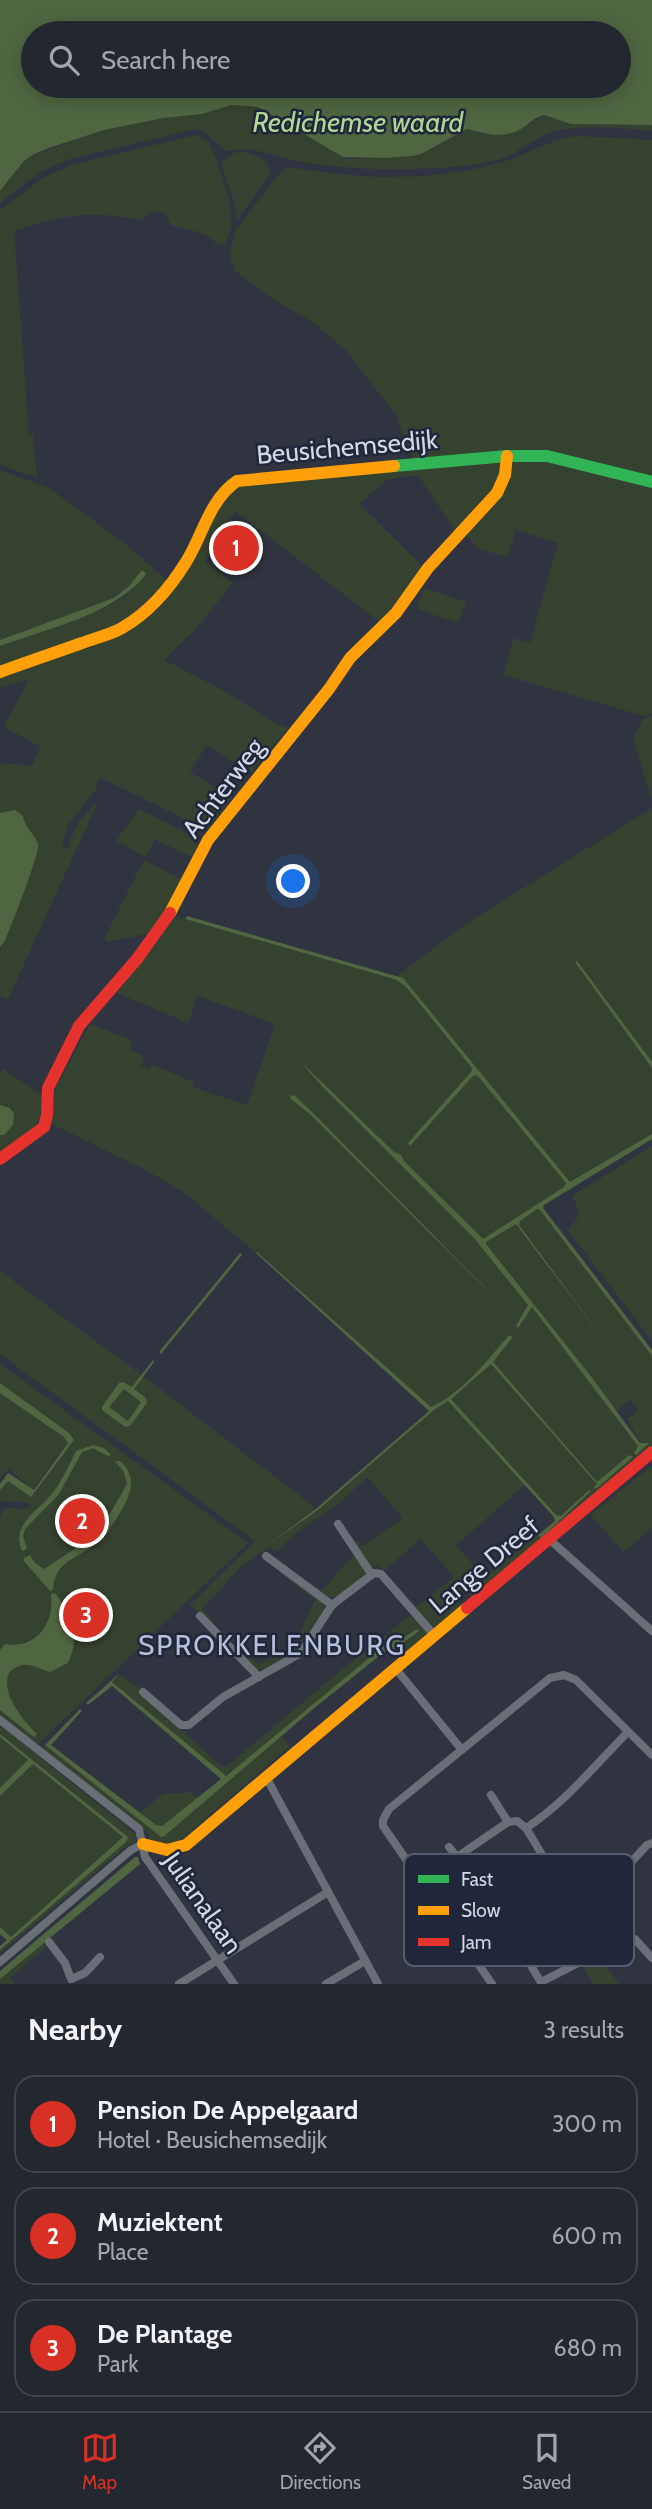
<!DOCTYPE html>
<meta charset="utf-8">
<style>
:root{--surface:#232730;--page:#2f333c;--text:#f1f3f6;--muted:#a3a5ab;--line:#40444c;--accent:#d93025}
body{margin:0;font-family:Cabin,sans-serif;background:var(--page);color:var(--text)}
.you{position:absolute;left:294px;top:882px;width:24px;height:24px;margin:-18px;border:5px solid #fff;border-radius:50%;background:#1a73e8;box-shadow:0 0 0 10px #1a73e833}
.badge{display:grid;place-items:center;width:46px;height:46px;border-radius:50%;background:var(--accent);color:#fff;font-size:23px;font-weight:700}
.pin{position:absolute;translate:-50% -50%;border:4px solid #fff;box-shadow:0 2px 7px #0006}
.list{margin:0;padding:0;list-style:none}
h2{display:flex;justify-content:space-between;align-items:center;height:91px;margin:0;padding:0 28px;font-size:30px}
h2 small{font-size:23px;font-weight:400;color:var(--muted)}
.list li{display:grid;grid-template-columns:46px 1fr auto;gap:21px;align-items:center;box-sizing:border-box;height:98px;margin:0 14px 14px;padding:0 14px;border:2px solid var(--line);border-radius:21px}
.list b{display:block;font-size:26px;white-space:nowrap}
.list p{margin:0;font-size:23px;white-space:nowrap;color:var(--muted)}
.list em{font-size:23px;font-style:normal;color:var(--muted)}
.icon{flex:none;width:38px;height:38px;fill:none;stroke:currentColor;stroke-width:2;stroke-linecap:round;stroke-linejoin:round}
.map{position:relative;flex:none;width:652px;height:1984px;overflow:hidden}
.search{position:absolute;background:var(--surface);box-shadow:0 4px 18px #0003;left:21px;right:21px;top:21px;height:77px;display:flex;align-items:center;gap:18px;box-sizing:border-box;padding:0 24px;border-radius:38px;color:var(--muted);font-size:26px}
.sheet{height:427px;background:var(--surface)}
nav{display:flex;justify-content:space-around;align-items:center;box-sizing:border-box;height:98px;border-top:2px solid var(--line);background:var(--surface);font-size:19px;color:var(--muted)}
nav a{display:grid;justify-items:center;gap:4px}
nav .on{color:var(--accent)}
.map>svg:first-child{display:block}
</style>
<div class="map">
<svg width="652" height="1984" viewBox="0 0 652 1984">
<rect width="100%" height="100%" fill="#2f3440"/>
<!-- green -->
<g fill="#364230" fill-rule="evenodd">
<path d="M232,105L258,107L348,159L412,156L421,154L467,129L483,134L514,133L544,115L571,124L652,125V131C623,128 590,125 561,130C542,133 526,147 510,155C486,167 436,168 410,169C376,170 341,168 308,163C279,159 255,144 225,151L202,130L196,129L69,159L40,172L0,203V191L23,162L32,155L104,130L164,118L202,114Z"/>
<path d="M196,135L208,141L217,161L229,199L232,226L225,245L221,243L218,246C209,231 187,230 171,225L165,213L153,211L142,220C89,211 64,214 14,231L29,436L33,435L37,478L0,465V210L43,178L71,165Z"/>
<path d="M581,136L652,140V478L581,458L417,460L411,454L396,415L344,348L311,321L274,300L235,271L231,260L230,251L235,231L284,168H296C364,180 433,181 500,163C528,155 551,137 581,136Z"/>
<path d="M241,151C254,154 269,157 270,173L238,219L236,218C237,198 224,182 222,162L232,154Z"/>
<polygon points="517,458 530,458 652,484 652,713 644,716 503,675 514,638 530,643 558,543 516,530 507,557 478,549 466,534"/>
<polygon points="499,459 503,464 501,481 456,532 418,475 388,479 359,504 423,567 381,623 235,511 225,524 226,532 205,561 233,583 195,630 164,660 226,692 276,724 288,728 251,773 207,745 190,772 232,798 207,830 99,777 95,791 68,825 61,849 67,849 78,822 99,800 8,999 0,996 0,947 5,941 34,865 38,844 25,827 23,816 15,810 0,813 0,765 6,763 32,766 41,747 4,727 29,679 0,688 0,676 137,625 157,608 232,487"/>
<path d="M0,470L49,488L128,546L162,576L168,584L138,618L0,671V646C31,634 118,611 136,586C138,582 140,575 142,570L129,586L114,598L0,640Z"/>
<polygon points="424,588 466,602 458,623 417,609"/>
<polygon points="652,716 652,800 633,739 643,719"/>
<path d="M652,808V1138L572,1182L567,1179L564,1187L538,1207L652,1356V1447L474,1599L466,1591L555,1521V1518L525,1485L456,1545L482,1575L464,1588L434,1619L456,1600L464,1608L402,1659L396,1651L419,1631L417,1629L403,1638L391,1640L274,1739L225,1776L112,1682L120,1675L143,1690L146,1698L221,1766L226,1767L334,1676L412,1614L429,1623L416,1608L454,1577L421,1539L383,1571L378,1565L371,1568L355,1543L358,1540L363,1546L403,1518L367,1477L340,1503L294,1535L277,1551L269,1547L240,1568L202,1609L214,1622L211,1624L190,1605L255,1541L0,1354V1271L142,1375L317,1509L268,1545L318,1510L434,1410C463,1390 492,1366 512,1337L509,1336C487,1362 462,1392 431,1408L258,1252L256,1253L185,1193L146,1170L50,1123L56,1087L90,1024L132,1040L130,1050L144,1056L141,1067L149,1069L152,1065L194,1082L192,1087L247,1105L275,1024L198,996L188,1023L117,993L156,944L174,916L393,979L466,924ZM630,1400L638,1410L627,1419L641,1443L648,1442L634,1452L638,1446L613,1413Z"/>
<polygon points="139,809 187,833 197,846 192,857 155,839 146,857 116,841"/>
<polygon points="144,860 181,879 152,933 106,942 105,937"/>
<path d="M3,1069L44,1096C38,1134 30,1132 0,1152V1135H4L13,1112L10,1108L0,1105V1073Z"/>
<polygon points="652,1146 652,1341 568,1230 577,1219 579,1210 572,1196"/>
<polygon points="0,1364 248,1543 38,1744 0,1715 0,1518 4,1508 27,1509 31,1505 25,1502 0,1501 0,1490 7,1481 31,1497 74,1440 69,1433 0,1383"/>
<polygon points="0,1393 64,1437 68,1443 32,1490 9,1468 0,1479"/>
<polygon points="652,1466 652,1528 624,1552 590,1515"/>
<path d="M355,1554L367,1574C330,1603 338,1605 299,1578L300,1576L321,1591Z"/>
<polygon points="285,1573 324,1602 325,1611 318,1622 316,1621 303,1642 297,1639 315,1600 283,1575"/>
<polygon points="294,1644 302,1648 266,1670 255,1669 242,1656 245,1653 258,1665"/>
<polygon points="0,1725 135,1834 136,1843 129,1844 0,1953 0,1950 126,1842 128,1837 0,1734"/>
<polygon points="281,1736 290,1746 177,1843 169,1847 149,1842 149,1834 39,1749 46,1746 161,1837"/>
<polygon points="0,1737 28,1760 0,1788"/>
<polygon points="33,1764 116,1830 123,1838 11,1937 0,1927 0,1796"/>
<polygon points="187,1791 198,1798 162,1826 156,1825 140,1813 164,1793 180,1794"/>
<polygon points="43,1942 47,1946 10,1978 15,1984 0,1984 0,1979"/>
<polygon points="601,1959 619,1984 593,1984 584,1968"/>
</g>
<!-- water -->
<g fill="#506641" fill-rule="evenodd">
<path d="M0,0H652V125L571,124L544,115C536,117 531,122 524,127C505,140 487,134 467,129L421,154L412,156L385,158L343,157L258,107L232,105L202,114L164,118L104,130L49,148L32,155L23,162L0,191ZM619,33V86H33V33Z"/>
<path d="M142,570L146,574C116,614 46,629 0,646V640L114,598L129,586Z"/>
<path d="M15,810L23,816C26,831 35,833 38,844C40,854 11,926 5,941L0,947V813Z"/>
<polygon points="187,916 403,978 570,1182 652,1134 652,1139 544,1205 543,1208 652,1350 652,1356 540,1210 537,1209 520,1221 519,1225 607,1344 516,1224 486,1242 486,1244 593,1379 640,1443 649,1443 636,1455 634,1453 638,1446 532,1307 518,1328 516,1326 528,1305 474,1238 322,1086 300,1061 394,1152 401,1155 404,1161 483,1239 564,1187 566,1183 477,1075 473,1076 410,1146 408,1143 471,1072 472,1068 407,988 397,980 185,919"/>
<polygon points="577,961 652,1062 652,1068 575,962"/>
<polygon points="294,1095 313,1113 508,1311 312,1116 290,1098 291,1096"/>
<polygon points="0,1105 10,1108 14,1114 13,1125 4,1135 0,1135"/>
<path d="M257,1252L431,1407C462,1393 487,1361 509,1335L513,1337L493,1362L597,1482L629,1455L633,1457L596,1489L594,1487L597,1484L491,1364L451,1399L556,1515L561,1516L589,1490L591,1491L541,1538L538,1535L555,1521L554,1517L448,1401L434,1410L318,1510L268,1545L317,1508L429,1411L256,1253Z"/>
<polygon points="240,1253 242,1255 161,1354 159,1352"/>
<path d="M153,1360L154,1362L134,1389L146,1398L147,1403L130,1426L125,1427L102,1410V1407L119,1383L123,1382L132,1387ZM124,1389L141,1402L128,1421L109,1407Z"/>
<polygon points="0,1383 69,1433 74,1440 31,1497 8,1481 0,1490 0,1484 8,1473 34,1490 68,1443 64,1437 0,1393"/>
<path d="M93,1445L104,1448L111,1455L108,1456L93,1448L82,1452L59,1494L25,1529L23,1536L27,1549L22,1551C10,1523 40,1511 54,1491C63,1479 69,1465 76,1451Z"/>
<path d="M115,1461H120C146,1483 119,1513 106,1535H103L100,1531L127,1484L124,1472Z"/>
<path d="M85,1542L90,1548C70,1561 55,1564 53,1590L50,1591L24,1561V1558L30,1555L35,1563L44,1569Z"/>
<path d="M55,1593C72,1615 81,1636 68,1663L50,1672C43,1670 36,1666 29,1665C22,1664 14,1667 9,1673C0,1693 23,1720 37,1734L34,1737L0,1710V1650L5,1644C36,1650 55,1623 51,1594Z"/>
<polygon points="417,1629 419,1631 395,1649 384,1652 312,1710 163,1837 161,1837 45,1745 80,1709 82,1711 51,1745 156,1825 162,1826 221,1779 112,1686 88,1705 86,1703 120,1673 112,1682 226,1776 391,1640 403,1638"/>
<polygon points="0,1734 128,1837 126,1842 0,1950 0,1946 7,1940 0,1934 0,1927 11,1937 123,1837 33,1764 0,1796 0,1788 28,1760 0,1737"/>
<polygon points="135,1857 138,1857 140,1864 0,1979 0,1971"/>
</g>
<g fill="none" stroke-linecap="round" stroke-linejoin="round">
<!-- street -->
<g stroke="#6a6f77" stroke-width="8">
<polyline points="338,1524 372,1575"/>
<polyline points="549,1539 652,1631"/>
<polyline points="266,1556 332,1605"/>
<polyline points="200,1616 259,1677"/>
<polyline points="396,1669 462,1750"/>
<polyline points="143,1692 181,1725 189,1725 223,1697 301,1653 332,1605 374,1573 381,1574 435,1636"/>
<polyline points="0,1720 139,1829 145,1857 234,1984"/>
<polyline points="266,1777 378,1984"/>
<polyline points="491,1795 508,1822"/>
<polyline points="526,1828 562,1888"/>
<polyline points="449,1847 457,1857"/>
<polyline points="593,1916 613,1945"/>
<path d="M501,1921L457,1857L508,1822L517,1821L526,1828C565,1803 595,1765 628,1732"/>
<polyline points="49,1942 65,1963 71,1979 85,1973 100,1957"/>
<polyline points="464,1944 562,1888 574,1888 586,1900 597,1899 647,1845 652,1843"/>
<polyline points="0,1962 131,1850 143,1844"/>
<polyline points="530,1964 542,1984"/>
<polyline points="541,1982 627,1938 635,1939 652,1958"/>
<polyline points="179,1984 328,1892"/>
<polyline points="326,1984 365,1961"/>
<polyline points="492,1984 383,1826 383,1820 389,1809 550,1678 564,1675 576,1680 652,1755"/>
</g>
<!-- fast -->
<polyline stroke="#30b455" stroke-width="12" points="394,466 507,456 547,456 652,482"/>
<!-- slow -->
<g stroke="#ff9f0a" stroke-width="12">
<path d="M0,672C27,662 54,653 82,643C95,638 110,635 122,628C148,613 170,588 186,562C203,535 209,500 237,481L394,466"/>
<polyline points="170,913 208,840 329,689 350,658 396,613 428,568 497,493 505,475 507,456"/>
<polyline points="143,1844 167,1850 186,1845 467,1608"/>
</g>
<!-- jam -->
<g stroke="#e5322d" stroke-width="12">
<polyline points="0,1159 44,1127 47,1115 48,1088 79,1026 137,959 170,913"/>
<polyline points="467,1608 652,1452"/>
</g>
</g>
<g text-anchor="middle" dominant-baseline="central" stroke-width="5" stroke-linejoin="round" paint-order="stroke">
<!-- street labels -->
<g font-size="26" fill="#d2d8e5" stroke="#20273b">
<text transform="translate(347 447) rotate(-5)">Beusichemsedijk</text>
<text transform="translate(223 788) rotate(-53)">Achterweg</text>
<text transform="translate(484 1565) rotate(-40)">Lange Dreef</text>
<text transform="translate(203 1903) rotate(55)">Julianalaan</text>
</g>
<!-- water labels -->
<g font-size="28" font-style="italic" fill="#b2d895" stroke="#20273b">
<text x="358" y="122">Redichemse waard</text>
</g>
<!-- neighbourhood labels -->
<g font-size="28" letter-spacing="2" fill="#b6c0da" stroke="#20273b">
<text x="272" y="1645">SPROKKELENBURG</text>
</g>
</g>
<!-- legend -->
<rect x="404" y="1854" width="230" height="112" rx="10" fill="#20273b" stroke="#555c6e" stroke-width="2"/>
<rect x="418" y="1875" width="31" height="8" fill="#30b455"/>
<rect x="418" y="1906" width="31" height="9" fill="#ff9f0a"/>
<rect x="418" y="1938" width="31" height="8" fill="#e5322d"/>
<g font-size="19" fill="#d2d8e5">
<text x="461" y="1886">Fast</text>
<text x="461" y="1917">Slow</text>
<text x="461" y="1949">Jam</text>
</g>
</svg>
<div class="you"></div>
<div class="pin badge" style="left:236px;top:548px">1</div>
<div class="pin badge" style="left:82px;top:1521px">2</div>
<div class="pin badge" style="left:86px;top:1615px">3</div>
<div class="search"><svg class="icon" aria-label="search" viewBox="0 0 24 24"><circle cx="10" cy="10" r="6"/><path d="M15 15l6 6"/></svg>Search here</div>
</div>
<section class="sheet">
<h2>Nearby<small>3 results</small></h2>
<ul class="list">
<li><span class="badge">1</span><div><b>Pension De Appelgaard</b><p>Hotel · Beusichemsedijk</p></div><em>300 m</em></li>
<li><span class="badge">2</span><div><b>Muziektent</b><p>Place</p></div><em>600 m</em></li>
<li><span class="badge">3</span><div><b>De Plantage</b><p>Park</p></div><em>680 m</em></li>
</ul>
</section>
<nav>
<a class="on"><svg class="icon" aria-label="map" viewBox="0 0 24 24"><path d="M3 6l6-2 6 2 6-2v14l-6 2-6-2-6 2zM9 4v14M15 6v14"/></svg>Map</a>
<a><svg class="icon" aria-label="directions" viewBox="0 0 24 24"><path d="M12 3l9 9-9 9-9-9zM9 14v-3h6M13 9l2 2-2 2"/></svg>Directions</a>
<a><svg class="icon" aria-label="saved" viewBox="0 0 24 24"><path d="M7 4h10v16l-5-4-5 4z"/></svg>Saved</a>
</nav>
